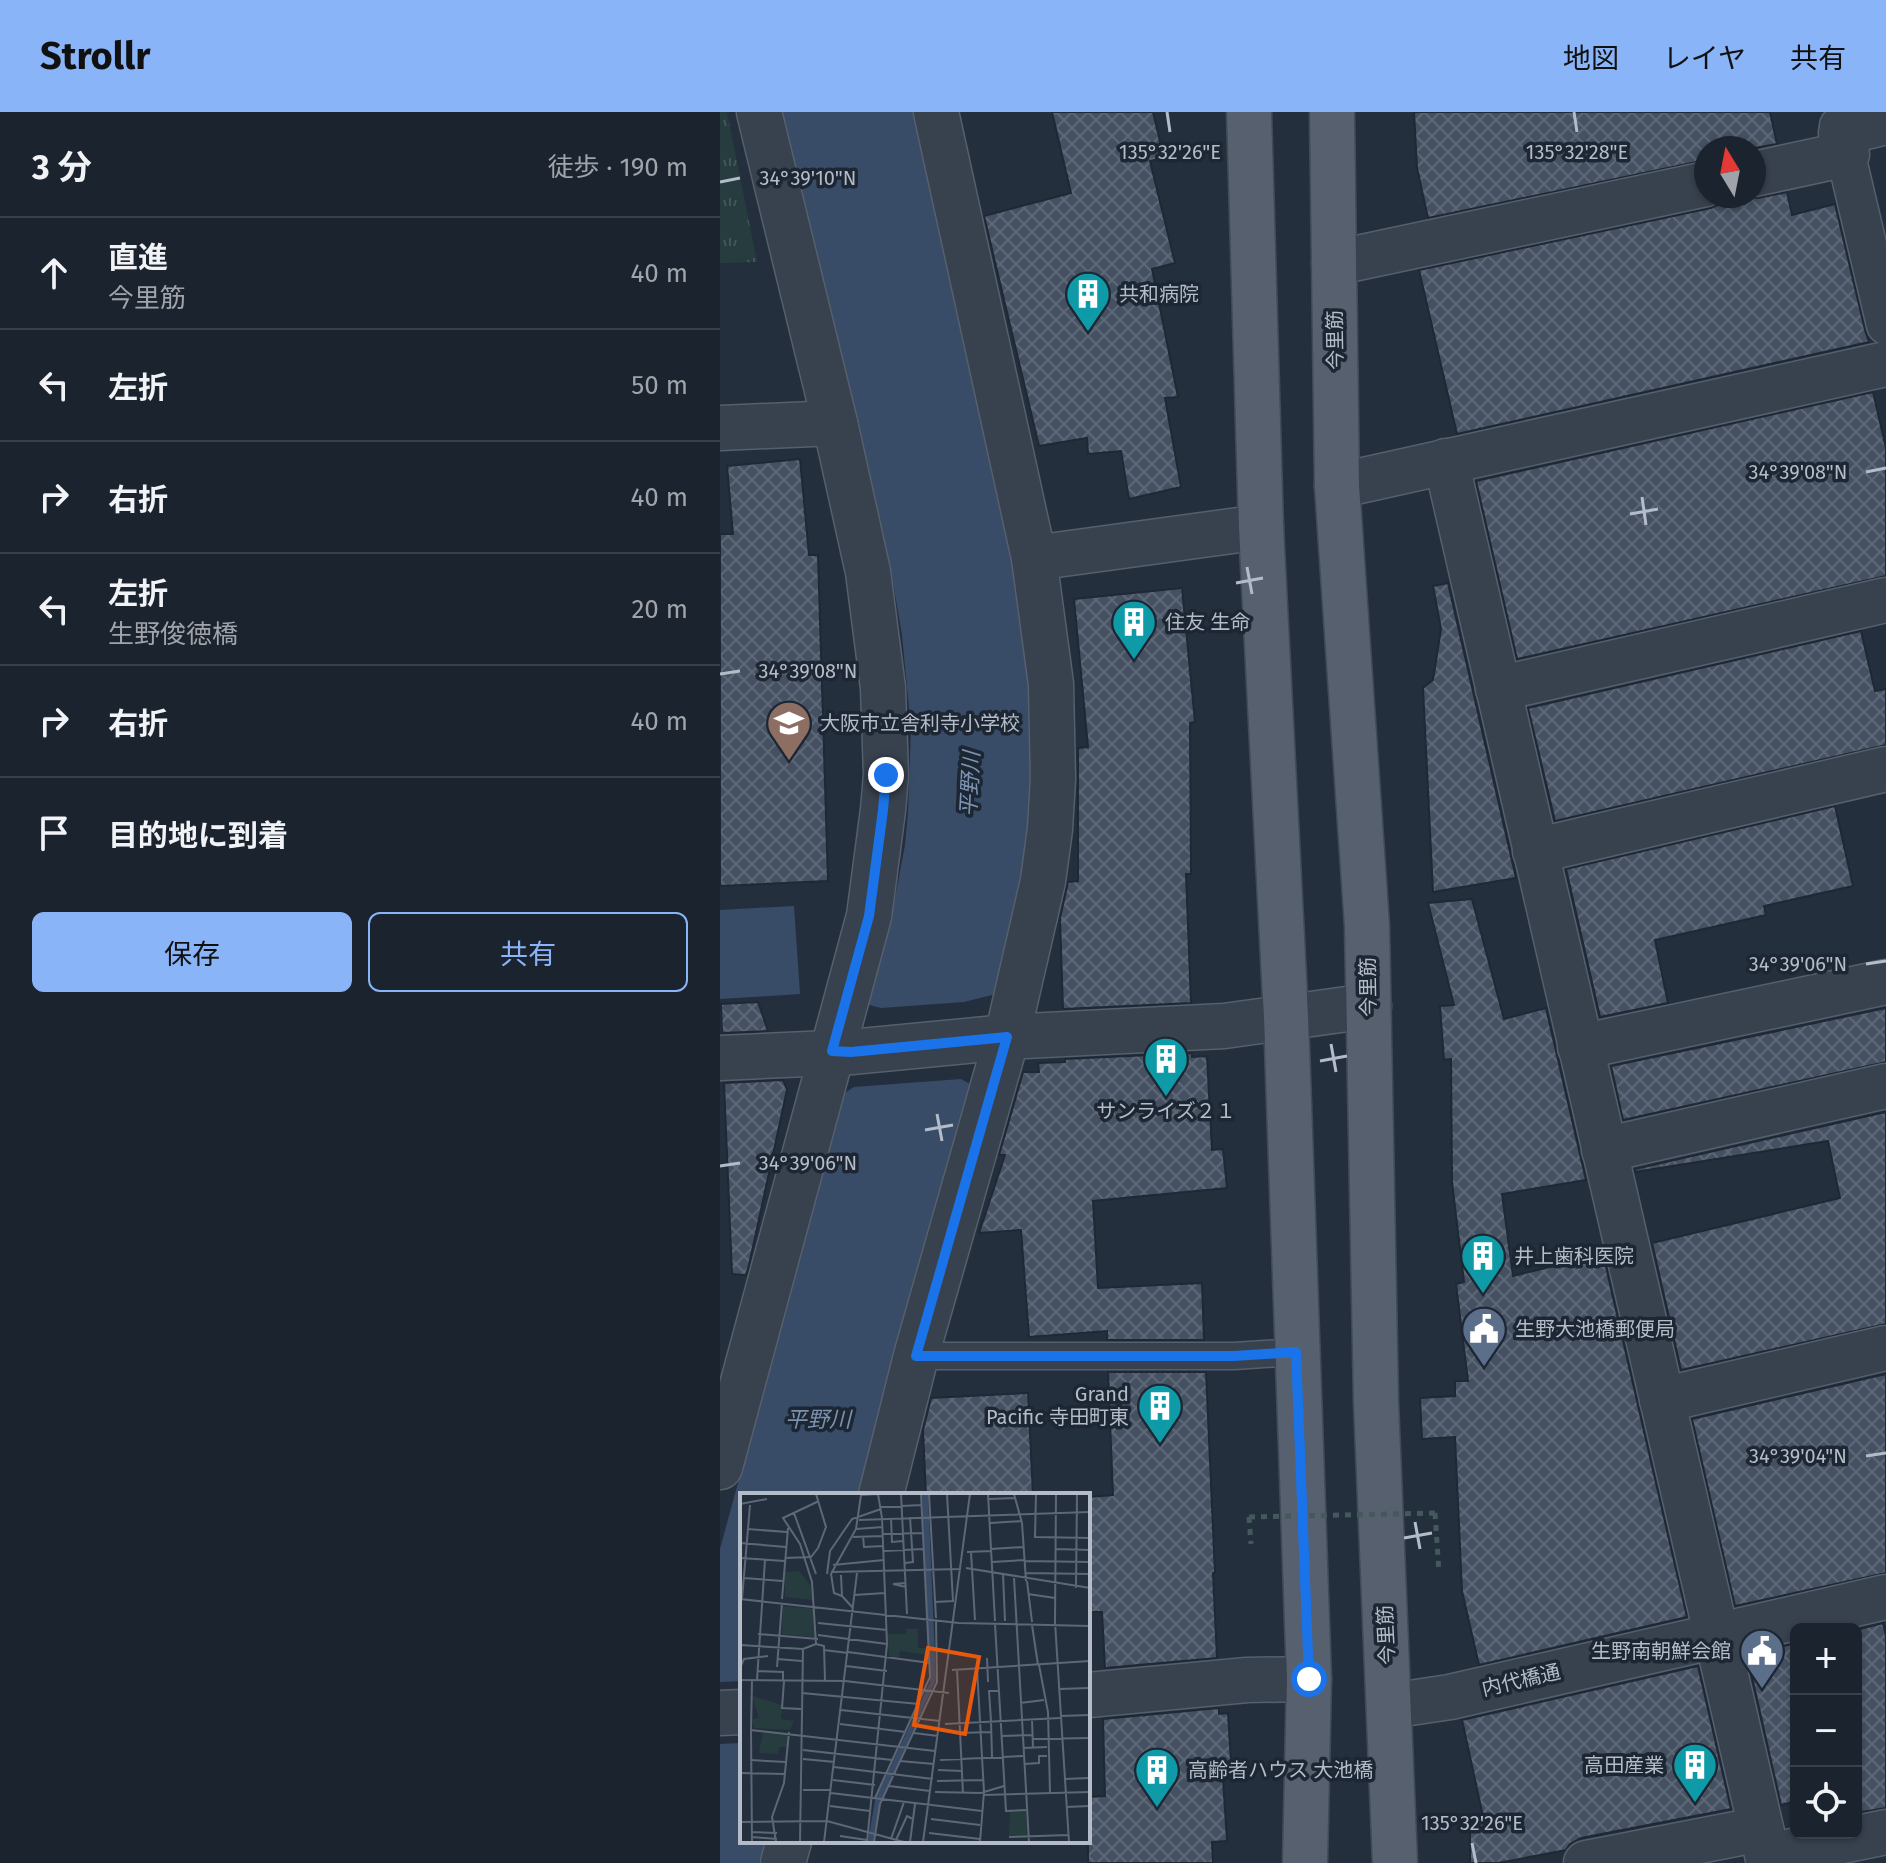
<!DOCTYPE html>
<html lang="ja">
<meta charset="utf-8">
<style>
:root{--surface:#1b232e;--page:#242b36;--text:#f1f3f6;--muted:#a0a4aa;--line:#39404a;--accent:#8ab4f8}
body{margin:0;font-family:"Fira Sans","Noto Sans JP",sans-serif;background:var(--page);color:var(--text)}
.controls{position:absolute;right:24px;bottom:24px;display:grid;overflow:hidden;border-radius:12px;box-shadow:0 2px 6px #0004}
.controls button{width:72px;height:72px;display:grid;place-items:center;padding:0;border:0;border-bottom:2px solid var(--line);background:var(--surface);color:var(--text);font:40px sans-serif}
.compass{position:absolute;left:974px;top:24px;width:72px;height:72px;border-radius:50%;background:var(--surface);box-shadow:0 2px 6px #0004;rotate:350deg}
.stop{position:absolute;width:24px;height:24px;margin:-18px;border:6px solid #1a73e8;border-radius:50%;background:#fff}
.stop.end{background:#1a73e8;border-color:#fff;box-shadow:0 2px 8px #0008}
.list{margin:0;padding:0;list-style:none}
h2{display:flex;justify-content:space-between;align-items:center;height:104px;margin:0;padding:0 32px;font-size:34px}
h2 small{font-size:26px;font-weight:400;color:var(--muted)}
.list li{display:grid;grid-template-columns:52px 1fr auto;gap:24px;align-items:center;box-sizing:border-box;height:112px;padding:0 32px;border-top:2px solid var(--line)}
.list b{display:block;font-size:30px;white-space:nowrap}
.list p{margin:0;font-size:26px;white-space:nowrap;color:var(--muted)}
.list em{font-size:26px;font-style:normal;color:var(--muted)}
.actions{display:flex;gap:16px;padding:24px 32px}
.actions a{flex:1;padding:18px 0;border:2px solid var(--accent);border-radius:12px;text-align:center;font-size:28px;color:var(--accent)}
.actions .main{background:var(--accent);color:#111}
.icon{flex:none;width:44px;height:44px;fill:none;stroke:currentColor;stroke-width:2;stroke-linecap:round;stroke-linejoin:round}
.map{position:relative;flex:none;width:1166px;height:1751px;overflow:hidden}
header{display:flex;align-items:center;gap:48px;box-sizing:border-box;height:112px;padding:0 40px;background:var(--accent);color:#111}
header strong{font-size:38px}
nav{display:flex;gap:44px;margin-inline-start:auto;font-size:28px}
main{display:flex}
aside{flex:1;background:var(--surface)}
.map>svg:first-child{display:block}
</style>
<header>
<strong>Strollr</strong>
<nav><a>地図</a><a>レイヤ</a><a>共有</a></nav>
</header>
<main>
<aside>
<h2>3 分<small>徒歩 · 190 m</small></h2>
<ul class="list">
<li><svg class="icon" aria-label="ahead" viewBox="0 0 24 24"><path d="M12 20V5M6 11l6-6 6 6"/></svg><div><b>直進</b><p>今里筋</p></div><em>40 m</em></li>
<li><svg class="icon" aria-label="left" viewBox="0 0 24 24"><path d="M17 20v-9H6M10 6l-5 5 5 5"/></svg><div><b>左折</b></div><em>50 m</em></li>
<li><svg class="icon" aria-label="right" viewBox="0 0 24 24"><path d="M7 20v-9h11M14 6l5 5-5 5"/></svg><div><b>右折</b></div><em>40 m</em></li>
<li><svg class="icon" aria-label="left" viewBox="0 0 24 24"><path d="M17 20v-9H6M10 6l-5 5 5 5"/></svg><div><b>左折</b><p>生野俊徳橋</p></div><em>20 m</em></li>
<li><svg class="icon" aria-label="right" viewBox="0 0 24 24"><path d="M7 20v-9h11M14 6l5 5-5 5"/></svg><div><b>右折</b></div><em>40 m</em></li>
<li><svg class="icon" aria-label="arrive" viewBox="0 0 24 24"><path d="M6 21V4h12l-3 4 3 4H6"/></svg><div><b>目的地に到着</b></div></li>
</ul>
<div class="actions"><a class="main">保存</a><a>共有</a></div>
</aside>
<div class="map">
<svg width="1166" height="1751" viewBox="0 0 1166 1751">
<defs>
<pattern id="park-tufts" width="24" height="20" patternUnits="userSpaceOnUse" patternTransform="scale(2)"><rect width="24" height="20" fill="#263c3f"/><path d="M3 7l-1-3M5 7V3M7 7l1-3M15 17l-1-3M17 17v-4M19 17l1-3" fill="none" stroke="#435659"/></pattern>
<pattern id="building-cross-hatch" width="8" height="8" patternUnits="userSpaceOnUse" patternTransform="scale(2)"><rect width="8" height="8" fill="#455162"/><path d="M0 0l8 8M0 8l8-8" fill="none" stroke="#5d6877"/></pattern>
</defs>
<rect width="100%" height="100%" fill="#242f3e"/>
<!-- park -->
<polygon fill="url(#park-tufts)" points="0,0 7,0 37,150 0,151"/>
<!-- water -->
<g fill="#394c67">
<polygon points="61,0 194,0 300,474 309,548 314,665 301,777 289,833 140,1383 22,1383 22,1729 45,1729 39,1751 0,1751 0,1437 146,902 171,807 185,733 188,701 191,617 182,523 170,453"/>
<polygon points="74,794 80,882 0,887 0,798"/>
</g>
<!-- pier -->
<g fill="#242f3e">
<polygon points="280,881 255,975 241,967 134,975 120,984 145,892 161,896 244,890"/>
<polygon points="22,1569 22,1631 0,1632 0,1570"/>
</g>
<!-- building -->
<g fill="url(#building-cross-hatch)" stroke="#1f2835" stroke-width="2">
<polygon points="332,0 433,0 444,46 430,49 455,151 432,157 458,285 445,286 461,375 409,387 401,339 368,342 367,326 319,334 264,104 351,81"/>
<polygon points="694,0 1050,0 1057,32 1034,36 986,36 986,48 708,106 697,56"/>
<polygon points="1067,80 1072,103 1115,92 1145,218 1149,230 737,322 699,158 991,96 1002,91 1007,84 1038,86"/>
<polygon points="1153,280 1166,336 1166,464 797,547 756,369"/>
<polygon points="80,347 89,443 98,443 108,769 0,774 0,422 13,422 7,354"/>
<polygon points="728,471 796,766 713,780 703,576 713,568 721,517 713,474"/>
<polygon points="462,476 475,610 470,611 471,762 466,762 471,891 343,897 340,806 348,770 358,769 358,636 368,635 354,487"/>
<polygon points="1141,519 1155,579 1166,577 1166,633 835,709 808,596"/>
<polygon points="1115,694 1133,774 1044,794 1046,803 935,828 948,891 880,905 846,757"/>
<polygon points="752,787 784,907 826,896 866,1068 782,1082 793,1164 883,1142 967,1505 759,1553 742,1479 735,1325 702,1327 700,1286 735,1284 735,1269 748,1269 736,1172 744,1170 732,1070 731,947 724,948 720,894 734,893 708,791"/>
<polygon points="38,890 48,919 2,921 1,892"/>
<polygon points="1166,896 1166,950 903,1008 891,954"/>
<polygon points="472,941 472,945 487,944 492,1038 503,1037 507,1076 373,1089 378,1176 482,1171 484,1228 387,1228 387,1219 309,1225 301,1118 259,1121 285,1043 279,1043 303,960 319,960 318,951 345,950 345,947"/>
<polygon points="63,968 67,978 29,1153 26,1163 12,1162 4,971"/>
<polygon points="1166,1000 1166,1212 961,1258 932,1131 1120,1086 1108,1029 915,1060 915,1057"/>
<polygon points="388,1260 486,1260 495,1461 493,1461 497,1546 385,1556 382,1500 368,1500 368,1385 393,1383"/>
<polygon points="1166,1262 1166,1461 1015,1494 972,1307"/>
<polygon points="308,1281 313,1383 206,1383 203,1318 211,1286"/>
<polygon points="1163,1511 1166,1524 1166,1696 1136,1701 1136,1518"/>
<polygon points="1076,1531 1076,1689 1061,1693 1027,1543"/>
<polygon points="978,1554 1011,1697 861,1726 850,1732 846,1738 778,1751 750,1751 750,1712 764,1709 742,1608"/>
<polygon points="499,1596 499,1602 508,1601 512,1666 503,1667 507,1729 492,1730 493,1751 368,1751 368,1685 385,1684 383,1607"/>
</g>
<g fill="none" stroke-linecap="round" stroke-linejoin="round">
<!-- service casing -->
<g stroke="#565f6c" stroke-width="29">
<polyline id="service" points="196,1244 514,1244 576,1240"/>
</g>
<!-- pedestrian casing -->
<g stroke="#565f6c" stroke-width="41">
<polyline id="pedestrian" points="1119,14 1166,213"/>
</g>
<!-- minor casing -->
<g stroke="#565f6c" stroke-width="47">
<g id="minor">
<polyline points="1121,21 1166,10"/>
<polyline points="1034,62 1127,42"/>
<polyline points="614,151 986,72"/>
<polyline points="0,316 115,311"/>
<polyline points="726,349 1049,1751"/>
<polyline points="617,374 1166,252"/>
<polyline points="314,446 541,415"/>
<polyline points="778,577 1166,488"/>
<polyline points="815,739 1166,657"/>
<polyline points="860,935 1166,870"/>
<polyline points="0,946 131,940 287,925 504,914 649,894"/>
<polyline points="884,1038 1166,974"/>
<polyline points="942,1288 1166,1236"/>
<polyline points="0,1355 149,804 163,698 166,663 163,576 148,460 115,311 39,0"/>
<polyline points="161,1383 196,1244 287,925 323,769 330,717 333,667 331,572 314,446 216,0"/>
<polyline points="368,1583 527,1568 589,1567"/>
<polyline points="670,1594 730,1585 1166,1485"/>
<polyline points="0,1601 22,1600"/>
<polyline points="1048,1744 1166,1720"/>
<polyline points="63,1751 69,1729"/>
<polyline points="866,1751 1041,1717"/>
</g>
</g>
<!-- primary casing -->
<g stroke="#414a57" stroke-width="47">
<g id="primary">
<polyline points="529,0 541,415 566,905 589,1567 585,1751"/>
<polyline points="612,0 617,374 647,814 656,1290 675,1751"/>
</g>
</g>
<!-- path -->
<g stroke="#44595c" stroke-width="5" stroke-dasharray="6 6" stroke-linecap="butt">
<polyline points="715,1401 719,1461"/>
<polyline points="529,1405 531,1432"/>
</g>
<!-- service -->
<use href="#service" stroke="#38414e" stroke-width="26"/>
<!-- pedestrian -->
<use href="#pedestrian" stroke="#38414e" stroke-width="38"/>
<!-- minor -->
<use href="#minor" stroke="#38414e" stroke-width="44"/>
<!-- primary -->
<use href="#primary" stroke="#56606e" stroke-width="44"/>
<!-- path-bridge -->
<polyline stroke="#44595c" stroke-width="5" stroke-dasharray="6 6" stroke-linecap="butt" points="529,1405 715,1401"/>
</g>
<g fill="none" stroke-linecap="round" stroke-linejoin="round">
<!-- route -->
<polyline stroke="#1a73e8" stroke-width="10" points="166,663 163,698 149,804 112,939 131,940 287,925 196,1244 514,1244 576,1240 589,1567"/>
</g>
<!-- ticks -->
<path fill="none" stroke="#b4bcc9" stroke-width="3" d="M447,0L450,20M854,0L857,20M0,70L20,66M1146,360L1166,356M922,385L926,413M910,402L938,397M527,455L532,482M516,471L543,466M0,562L20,559M1146,852L1166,849M611,932L616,960M600,949L627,944M217,1002L222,1029M205,1018L233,1013M0,1054L20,1051M1146,1344L1166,1341M695,1410L700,1437M684,1426L712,1421M752,1731L756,1751"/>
<!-- icons -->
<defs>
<g id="building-pin" transform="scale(2.3)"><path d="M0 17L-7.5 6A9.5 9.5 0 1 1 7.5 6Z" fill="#0f9aa8" stroke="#1d2633"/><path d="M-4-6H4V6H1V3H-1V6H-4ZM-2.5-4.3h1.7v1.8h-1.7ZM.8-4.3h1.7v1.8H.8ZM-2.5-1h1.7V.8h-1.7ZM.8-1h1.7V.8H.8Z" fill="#fff"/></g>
<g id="school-pin" transform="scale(2.3)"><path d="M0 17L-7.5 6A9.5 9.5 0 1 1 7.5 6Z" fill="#8d6e63" stroke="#1d2633"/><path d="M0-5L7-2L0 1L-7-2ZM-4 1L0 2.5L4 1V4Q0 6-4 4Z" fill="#fff"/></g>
<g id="civic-pin" transform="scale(2.3)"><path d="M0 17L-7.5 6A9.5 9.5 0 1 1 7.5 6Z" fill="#5c6f8a" stroke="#1d2633"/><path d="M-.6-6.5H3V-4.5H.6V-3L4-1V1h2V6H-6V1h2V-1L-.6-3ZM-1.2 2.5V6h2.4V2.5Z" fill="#fff"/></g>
</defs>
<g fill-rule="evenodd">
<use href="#building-pin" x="368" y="182"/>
<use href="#building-pin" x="414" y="510"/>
<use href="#school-pin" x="69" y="611"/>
<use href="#building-pin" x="446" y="947"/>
<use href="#building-pin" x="763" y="1144"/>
<use href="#civic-pin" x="764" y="1217"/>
<use href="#building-pin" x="440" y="1294"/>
<use href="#civic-pin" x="1042" y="1539"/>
<use href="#building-pin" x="975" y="1653"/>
<use href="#building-pin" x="437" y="1658"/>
</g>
<g text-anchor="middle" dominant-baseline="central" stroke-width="7" stroke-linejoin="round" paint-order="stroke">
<!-- poi labels -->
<g font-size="20" fill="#b4bcc9" stroke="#1d2633" text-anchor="start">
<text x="399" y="182">共和病院</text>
<text x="445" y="510">住友 生命</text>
<text x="100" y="611">大阪市立舎利寺小学校</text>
<text x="446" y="999" text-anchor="middle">サンライズ２１</text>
<text x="794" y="1144">井上歯科医院</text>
<text x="795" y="1217">生野大池橋郵便局</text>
<text x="409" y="1282" text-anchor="end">Grand<tspan x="409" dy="23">Pacific 寺田町東</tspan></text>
<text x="1011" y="1539" text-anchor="end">生野南朝鮮会館</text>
<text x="944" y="1653" text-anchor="end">高田産業</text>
<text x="468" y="1658">高齢者ハウス 大池橋</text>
</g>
<!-- street labels -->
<g font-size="20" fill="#b4bcc9" stroke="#1d2633">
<text transform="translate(615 228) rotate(-91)">今里筋</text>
<text transform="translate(648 875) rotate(-91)">今里筋</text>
<text transform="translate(666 1523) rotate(-93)">今里筋</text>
<text transform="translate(801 1568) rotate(-13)">内代橋通</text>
</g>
<!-- water labels -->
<g font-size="22" font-style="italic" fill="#7c92b1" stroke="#1d2633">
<text transform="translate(250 672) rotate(-87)">平野川</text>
<text x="98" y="1307">平野川</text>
</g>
</g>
<!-- overview -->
<g transform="translate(20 1381)">
<rect width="350" height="350" fill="#242f3e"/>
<path d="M59,78L71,93L73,107L45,104V79ZM43,113L74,116L75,144L42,141ZM166,136H178V155H188V162L160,158L159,165L149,163L148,141H166ZM12,203L42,212L41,226L54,228L50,237L14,235L12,226L19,225ZM23,238L47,240V254H40L37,261L19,260ZM286,318L288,342L269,343L270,319Z" fill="#263c3f"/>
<path d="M182,1H188L196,187L140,310L133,349H128L135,307L190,189Z" fill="#394c67"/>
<path fill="none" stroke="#5e6776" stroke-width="2" d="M161,1L167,121M189,1L196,125M248,1L255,128M274,1L282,30L286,88M296,1L295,44L350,45M316,1L315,129L329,349M121,2L138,1L142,25L147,151L127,349M249,6L275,5M0,11L27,6M140,14L182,12M54,20L76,81M151,25L152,49L163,48M119,27L350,19M250,30L282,28M7,36L47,39M116,36L143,34M143,41L183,40M123,43L124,54L144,53M113,44L143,43M0,50L46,54M251,56L284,54M315,56L350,57M144,58L184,56M227,59L251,58M231,59L235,127M0,65L45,68M45,65L71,64L78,55L86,34L76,1M285,68L350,69M252,69L285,67M165,70L173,69L170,24M93,72L144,67M226,75L350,95M91,79L221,76M285,80L350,81M87,81L90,58L112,26L141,16M263,81L265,128M101,82L102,103L113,115M4,85L43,88M274,85L289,349M287,88L292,129M166,90L153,91L166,94M336,95L337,1M288,101L315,105M114,102L145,100M102,103L94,100L91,81L116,36L121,2M0,106L219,130L350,133M2,106L10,12M42,106L48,35M195,109L213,108L207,1M78,130L147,137M255,131L266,318L286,317M292,132L298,172M18,141L78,146M78,142L147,151M76,151L84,153L85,188M0,152L63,156L76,151L72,89L60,51L43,25L79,8M84,157L108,160M108,159L190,170M247,165L248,189M37,166L62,168M299,172L308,219L310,300M106,173L147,178M37,174L42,110M0,175L4,166L28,163M237,175L244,299L240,349M217,176L223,301M212,177L350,168M17,178L43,179V188M0,187L105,188L209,200M12,187L11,237L195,258M17,187L25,67M44,188L42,215L61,216M319,196L350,195M62,200L179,211M280,210L304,207M101,217L200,228M320,223L350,222M292,226L293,255M251,228L249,198H259M251,228L252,264M100,231L166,239M205,231L320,225M11,237L12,349M174,240L198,243M220,240L251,239M261,243L293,242M293,246L350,245M283,255L307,254M63,257L152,267M63,266L95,269M10,267L46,269M200,267L283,263M160,268L194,271M284,271L299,270V263H307M94,274L193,286M198,277L222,278M0,280L45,281M324,286L350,285M93,287L135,292M197,288L243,287M149,293L190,298M63,297H91M195,299L241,300L264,293M91,300L242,318M244,302L350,299M135,305L190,184L181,1M90,313L130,318M326,314L350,313M191,326L240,332M0,329L87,328L164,349M12,339L37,340M189,340L240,346M100,343L127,347M12,344L37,346M269,344L328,342M151,346L164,309M156,347L167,323L173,326M36,349L32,324L44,290L49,239M60,349L63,156M84,349L117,80M134,349L140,311L197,189L196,128M170,349L175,311M183,349L230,1"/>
<path fill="#e8590c" fill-opacity="0.15" stroke="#e8590c" stroke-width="4" d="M188,155L239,164L225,241L174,232Z"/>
<rect width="350" height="350" fill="none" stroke="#b4bcc9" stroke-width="4"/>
</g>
<g font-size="20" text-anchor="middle" fill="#b4bcc9" stroke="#1d2633" stroke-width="7" stroke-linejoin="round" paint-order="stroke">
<text x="450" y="47">135°32'26"E</text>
<text x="857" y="47">135°32'28"E</text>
<text x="88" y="73">34°39'10"N</text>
<text x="1078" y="367">34°39'08"N</text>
<text x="88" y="566">34°39'08"N</text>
<text x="1078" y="859">34°39'06"N</text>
<text x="88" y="1058">34°39'06"N</text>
<text x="1078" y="1351">34°39'04"N</text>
<text x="752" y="1718">135°32'26"E</text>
</g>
</svg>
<div class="controls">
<button>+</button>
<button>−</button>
<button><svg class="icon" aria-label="locate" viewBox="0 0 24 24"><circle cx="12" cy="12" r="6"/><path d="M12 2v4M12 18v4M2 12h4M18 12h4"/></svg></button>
</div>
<svg class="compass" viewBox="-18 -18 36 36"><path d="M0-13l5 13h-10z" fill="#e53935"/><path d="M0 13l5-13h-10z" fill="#a0a4aa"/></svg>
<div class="stop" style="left:589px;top:1567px"></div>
<div class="stop end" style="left:166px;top:663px"></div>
</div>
</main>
